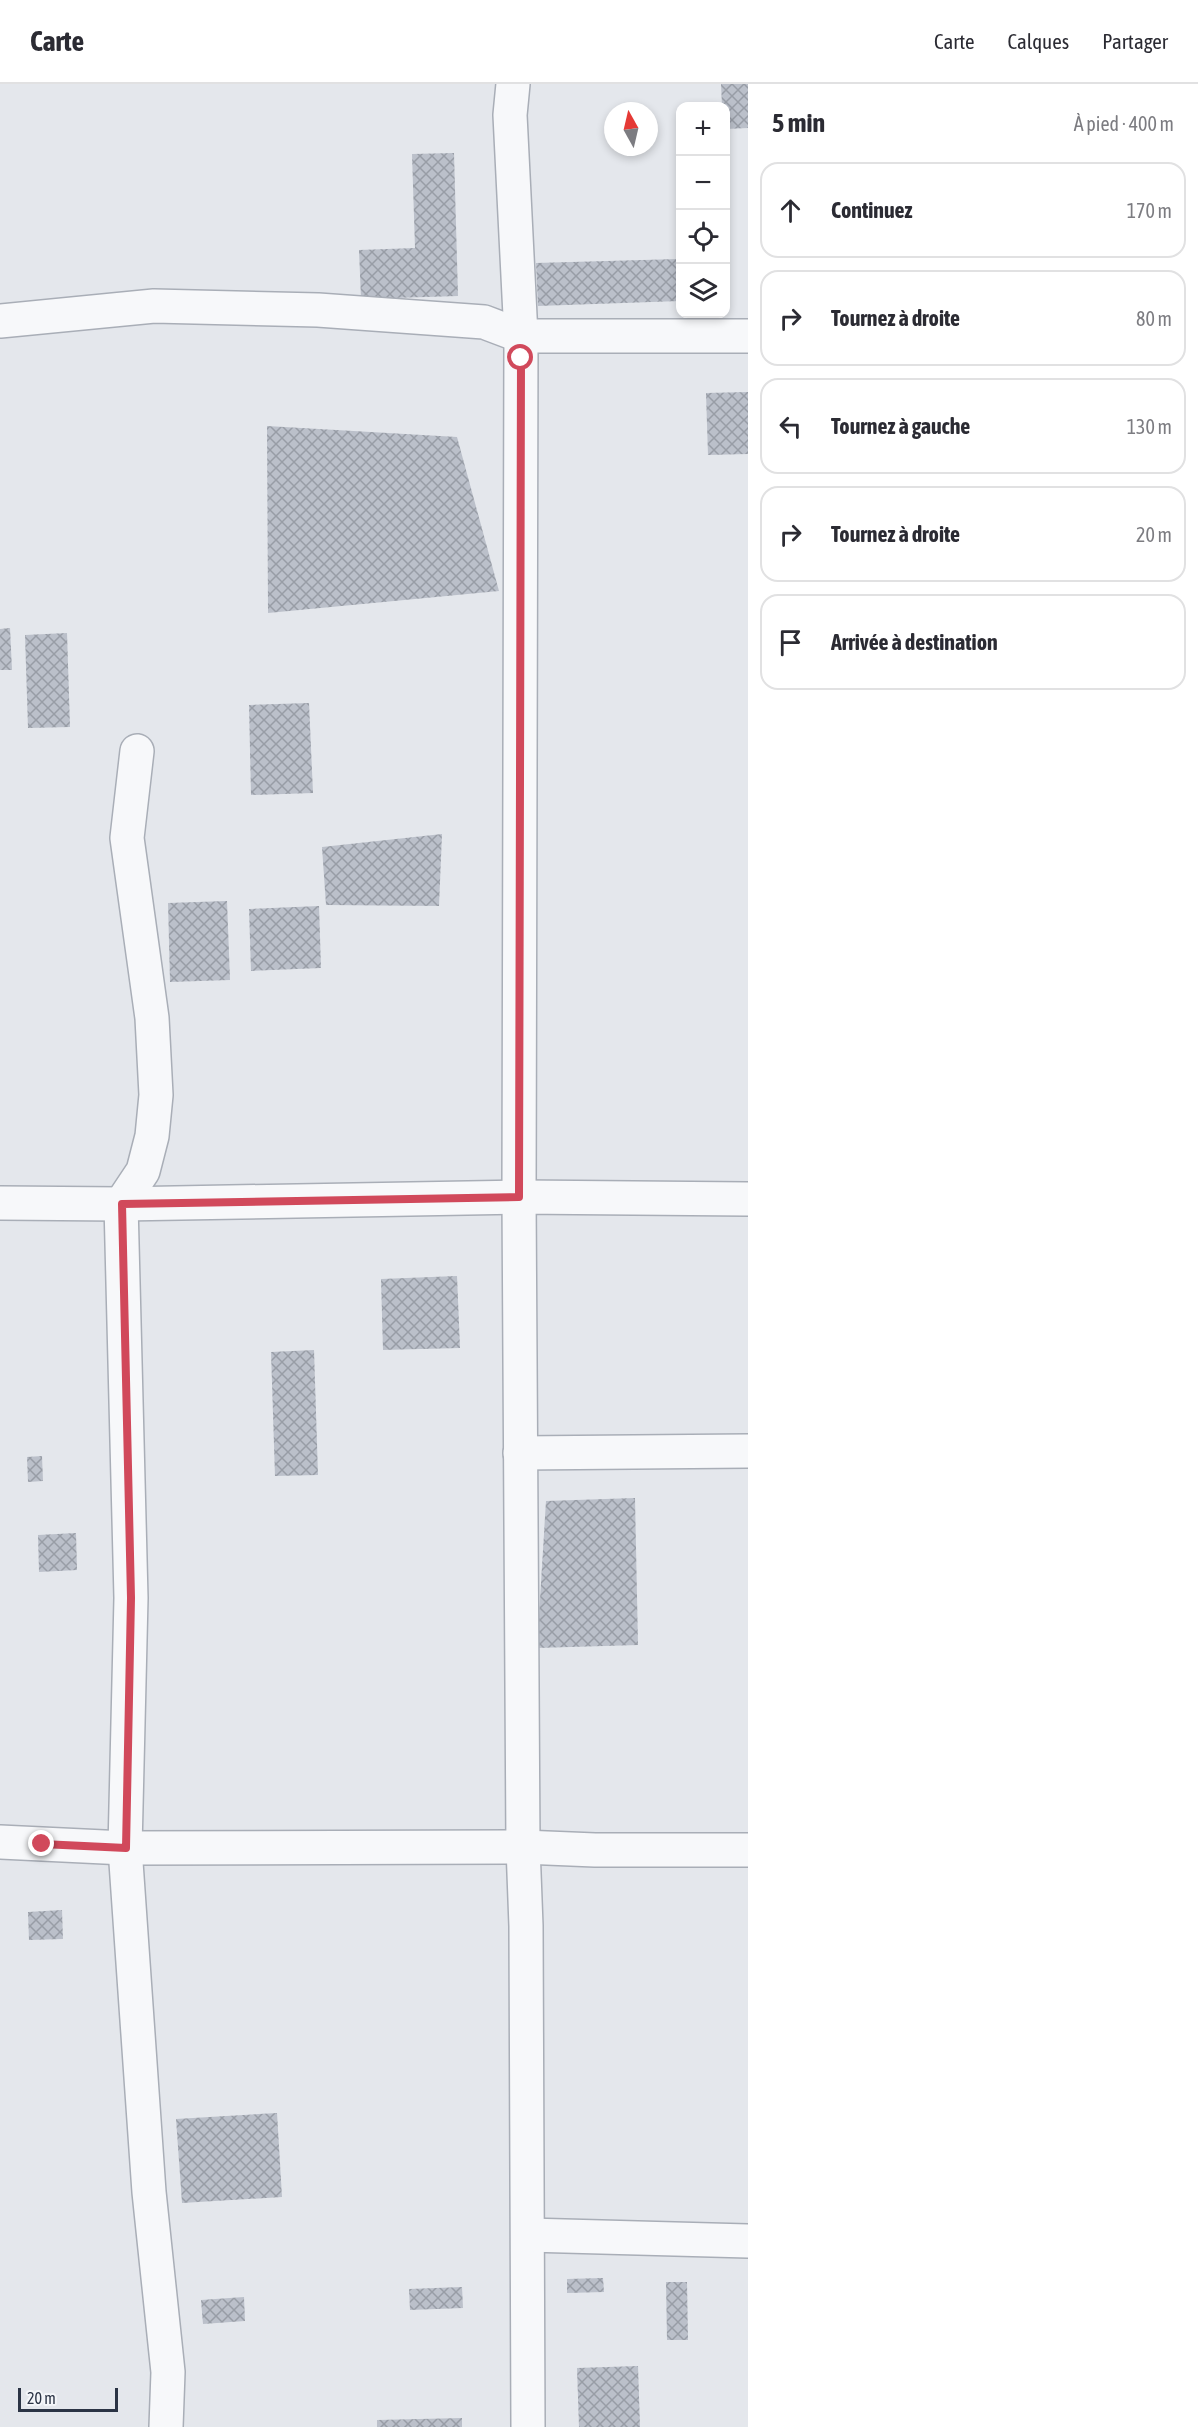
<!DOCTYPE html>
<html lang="fr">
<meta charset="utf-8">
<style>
:root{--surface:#fff;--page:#f2f2f3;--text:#2b2b33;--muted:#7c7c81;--line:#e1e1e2}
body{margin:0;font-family:"Asap Condensed",sans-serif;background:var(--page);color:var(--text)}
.controls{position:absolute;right:18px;top:18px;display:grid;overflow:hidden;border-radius:12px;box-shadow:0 3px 9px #0003}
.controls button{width:54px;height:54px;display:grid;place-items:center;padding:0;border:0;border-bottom:2px solid var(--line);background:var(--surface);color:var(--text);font:30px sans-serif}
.compass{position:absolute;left:604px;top:18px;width:54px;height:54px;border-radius:50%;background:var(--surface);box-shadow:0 3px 9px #0003;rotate:352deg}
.scale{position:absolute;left:18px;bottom:15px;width:100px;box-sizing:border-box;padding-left:6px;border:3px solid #2b3445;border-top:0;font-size:16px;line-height:21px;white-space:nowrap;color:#2b3445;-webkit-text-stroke:4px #f4f6f9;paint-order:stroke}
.stop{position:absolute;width:18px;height:18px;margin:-14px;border:4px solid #d1495b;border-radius:50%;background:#fff}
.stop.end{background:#d1495b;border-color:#fff;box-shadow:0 2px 6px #0008}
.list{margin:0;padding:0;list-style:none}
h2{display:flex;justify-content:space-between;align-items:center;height:78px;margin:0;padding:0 24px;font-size:26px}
h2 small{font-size:20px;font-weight:400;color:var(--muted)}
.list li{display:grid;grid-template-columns:39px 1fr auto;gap:18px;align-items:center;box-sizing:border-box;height:96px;margin:0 12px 12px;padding:0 12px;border:2px solid var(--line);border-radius:18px}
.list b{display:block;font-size:22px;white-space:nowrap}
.list em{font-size:20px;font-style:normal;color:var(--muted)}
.icon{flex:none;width:33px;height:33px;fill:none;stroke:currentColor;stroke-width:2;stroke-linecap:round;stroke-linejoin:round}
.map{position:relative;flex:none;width:748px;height:2343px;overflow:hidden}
header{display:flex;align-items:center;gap:36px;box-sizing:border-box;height:84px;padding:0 30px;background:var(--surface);border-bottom:2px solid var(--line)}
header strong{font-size:28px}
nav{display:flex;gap:33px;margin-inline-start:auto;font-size:21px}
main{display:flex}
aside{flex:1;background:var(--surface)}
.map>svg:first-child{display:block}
</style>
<header>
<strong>Carte</strong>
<nav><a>Carte</a><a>Calques</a><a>Partager</a></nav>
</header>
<main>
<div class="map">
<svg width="748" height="2343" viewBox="0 0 748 2343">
<defs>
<pattern id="building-cross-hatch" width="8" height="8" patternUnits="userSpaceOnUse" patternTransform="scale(1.5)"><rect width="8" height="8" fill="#bbc0ca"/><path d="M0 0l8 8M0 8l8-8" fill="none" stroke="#989da6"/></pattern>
</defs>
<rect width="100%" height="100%" fill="#e4e7ec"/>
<!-- building -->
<g fill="url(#building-cross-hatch)">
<polygon points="721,0 748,0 748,44 726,45 726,22 722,22"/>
<polygon points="454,69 458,212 361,215 359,166 415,164 412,70"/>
<polygon points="677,118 680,118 680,217 538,222 536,179 678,175"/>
<polygon points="748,308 748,370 708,371 706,309"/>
<polygon points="267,342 457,353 499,507 268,529"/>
<polygon points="10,544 12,586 0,586 0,545"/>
<polygon points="67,549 70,643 28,644 25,551"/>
<polygon points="309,619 313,709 251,711 249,621"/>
<polygon points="442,750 439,822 326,821 322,763"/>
<polygon points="227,817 230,896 170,898 168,819"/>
<polygon points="319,822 321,884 251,887 249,825"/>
<polygon points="457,1192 460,1264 383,1266 381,1195"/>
<polygon points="314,1266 318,1391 275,1392 271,1268"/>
<polygon points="42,1372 43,1397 28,1398 27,1373"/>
<polygon points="635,1414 638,1561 537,1564 546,1417"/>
<polygon points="76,1449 77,1486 39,1488 38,1451"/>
<polygon points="62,1826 63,1855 29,1856 28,1828"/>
<polygon points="277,2029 282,2113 182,2119 176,2035"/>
<polygon points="603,2194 604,2208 567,2209 567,2195"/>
<polygon points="666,2198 687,2198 688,2256 667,2256"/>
<polygon points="462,2203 463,2224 410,2226 409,2205"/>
<polygon points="244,2213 245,2237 203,2240 201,2216"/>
<polygon points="638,2282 640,2343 579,2343 577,2284"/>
<polygon points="462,2334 462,2343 377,2343 377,2336"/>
</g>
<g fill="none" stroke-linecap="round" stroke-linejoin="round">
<!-- minor casing -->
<g stroke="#a9aeb7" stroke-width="36">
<g id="minor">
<polyline points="513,0 510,31 521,252 519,1113 523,1763 526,1842 528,2343"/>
<polyline points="0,237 154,222 318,226 484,238 521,252 748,252"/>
<polyline points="137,667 127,754 152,934 156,1011 152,1052 143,1087 121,1120 131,1514 125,1764 149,2108 168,2288 166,2343"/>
<polyline points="0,1119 121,1120 519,1113 748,1115"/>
<polyline points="520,1369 748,1367"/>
<polyline points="0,1758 125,1764 523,1763 595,1766 748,1766"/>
<polyline points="528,2151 748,2157"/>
</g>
</g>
<!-- minor -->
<use href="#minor" stroke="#f7f8fa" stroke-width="33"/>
</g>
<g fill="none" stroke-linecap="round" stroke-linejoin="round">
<!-- route -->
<polyline stroke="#d1495b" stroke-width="8" points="42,1760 126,1764 131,1514 122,1120 519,1113 521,274"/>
</g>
</svg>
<div class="controls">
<button>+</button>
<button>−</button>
<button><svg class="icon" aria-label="locate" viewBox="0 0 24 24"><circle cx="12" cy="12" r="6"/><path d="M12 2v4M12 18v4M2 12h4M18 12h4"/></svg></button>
<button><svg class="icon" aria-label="layers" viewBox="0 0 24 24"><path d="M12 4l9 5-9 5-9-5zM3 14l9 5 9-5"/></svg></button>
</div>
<svg class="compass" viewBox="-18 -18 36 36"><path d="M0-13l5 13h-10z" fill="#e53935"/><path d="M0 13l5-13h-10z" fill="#7c7c81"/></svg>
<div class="scale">20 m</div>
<div class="stop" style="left:521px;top:274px"></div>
<div class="stop end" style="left:42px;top:1760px"></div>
</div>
<aside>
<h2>5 min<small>À pied · 400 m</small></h2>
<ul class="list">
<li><svg class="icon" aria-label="ahead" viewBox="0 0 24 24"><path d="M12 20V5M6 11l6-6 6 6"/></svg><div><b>Continuez</b></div><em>170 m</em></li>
<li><svg class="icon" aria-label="right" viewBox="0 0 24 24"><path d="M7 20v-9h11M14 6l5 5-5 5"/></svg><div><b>Tournez à droite</b></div><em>80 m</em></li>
<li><svg class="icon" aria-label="left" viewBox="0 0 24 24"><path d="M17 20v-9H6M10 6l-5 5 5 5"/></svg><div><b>Tournez à gauche</b></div><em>130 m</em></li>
<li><svg class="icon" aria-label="right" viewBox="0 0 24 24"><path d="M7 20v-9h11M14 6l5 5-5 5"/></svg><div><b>Tournez à droite</b></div><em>20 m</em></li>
<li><svg class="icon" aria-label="arrive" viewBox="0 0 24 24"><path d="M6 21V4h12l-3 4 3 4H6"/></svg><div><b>Arrivée à destination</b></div></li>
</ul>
</aside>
</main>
